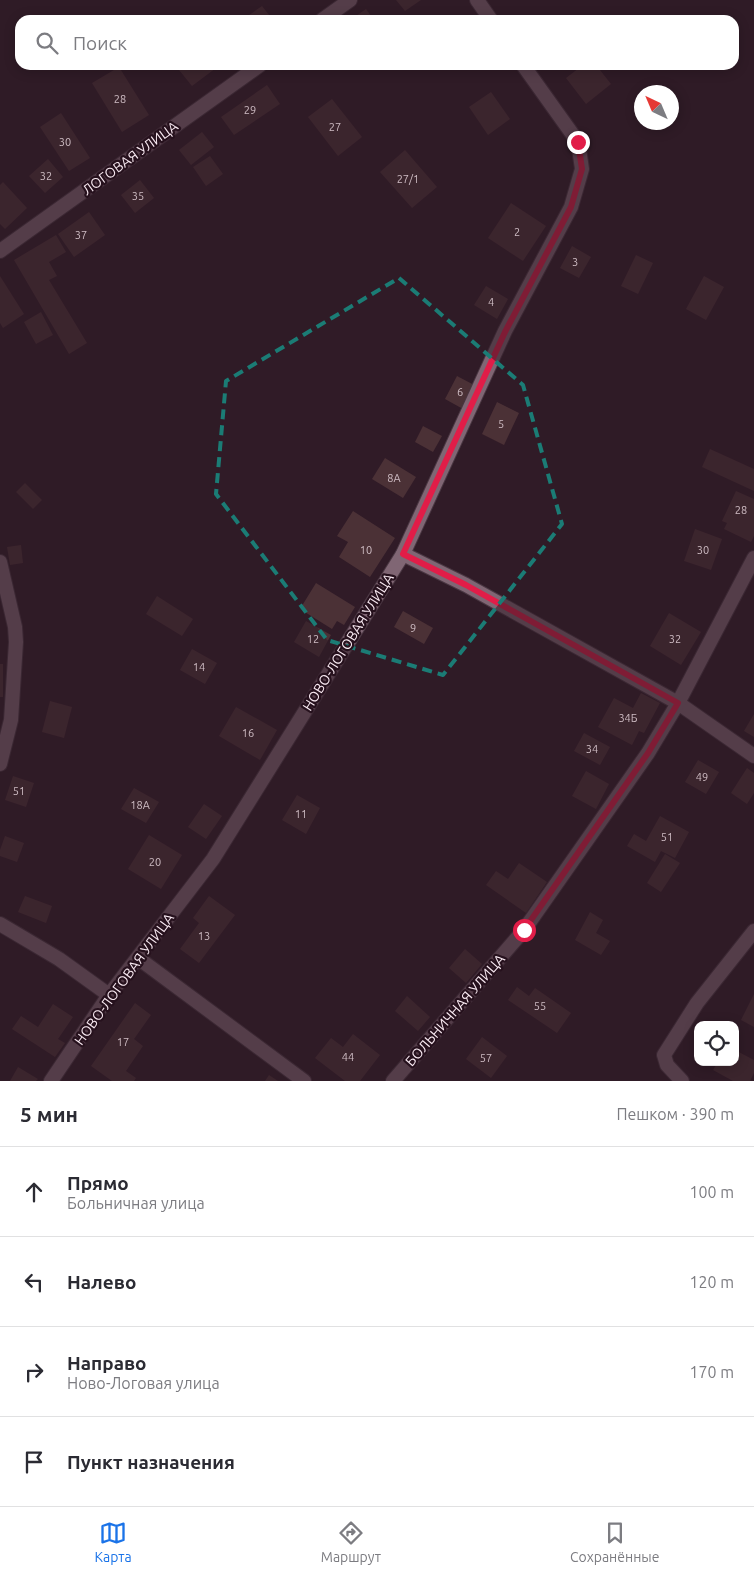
<!DOCTYPE html>
<html lang="ru">
<meta charset="utf-8">
<style>
:root{--surface:#fff;--page:#f2f2f3;--text:#2b2b33;--muted:#7c7c81;--line:#e1e1e2;--accent:#1a73e8}
body{margin:0;font-family:Ubuntu,sans-serif;background:var(--page);color:var(--text)}
.controls{position:absolute;right:15px;bottom:15px;display:grid;overflow:hidden;border-radius:10px;box-shadow:0 2px 12px #0003}
.controls button{width:45px;height:45px;display:grid;place-items:center;padding:0;border:0;border-bottom:1px solid var(--line);background:var(--surface);color:var(--text);font:25px sans-serif}
.compass{position:absolute;left:634px;top:85px;width:45px;height:45px;border-radius:50%;background:var(--surface);box-shadow:0 2px 12px #0003;rotate:316deg}
.stop{position:absolute;width:15px;height:15px;margin:-11px;border:4px solid #e11d48;border-radius:50%;background:#fff}
.stop.end{background:#e11d48;border-color:#fff;box-shadow:0 1px 5px #0008}
.list{margin:0;padding:0;list-style:none}
h2{display:flex;justify-content:space-between;align-items:center;height:65px;margin:0;padding:0 20px;font-size:21px}
h2 small{font-size:16px;font-weight:400;color:var(--muted)}
.list li{display:grid;grid-template-columns:32px 1fr auto;gap:15px;align-items:center;box-sizing:border-box;height:90px;padding:0 20px;border-top:1px solid var(--line)}
.list b{display:block;font-size:19px;white-space:nowrap}
.list p{margin:0;font-size:16px;white-space:nowrap;color:var(--muted)}
.list em{font-size:16px;font-style:normal;color:var(--muted)}
.icon{flex:none;width:28px;height:28px;fill:none;stroke:currentColor;stroke-width:2;stroke-linecap:round;stroke-linejoin:round}
.map{position:relative;flex:none;width:754px;height:1081px;overflow:hidden}
.search{position:absolute;background:var(--surface);box-shadow:0 2px 12px #0003;left:15px;right:15px;top:15px;height:55px;display:flex;align-items:center;gap:12px;box-sizing:border-box;padding:0 18px;border-radius:15px;color:var(--muted);font-size:19px}
.sheet{height:425px;background:var(--surface)}
nav{display:flex;justify-content:space-around;align-items:center;box-sizing:border-box;height:70px;border-top:1px solid var(--line);background:var(--surface);font-size:14px;color:var(--muted)}
nav a{display:grid;justify-items:center;gap:2px}
nav .on{color:var(--accent)}
.map>svg:first-child{display:block}
</style>
<div class="map">
<svg width="754" height="1081" viewBox="0 0 754 1081">
<rect width="100%" height="100%" fill="#301b27"/>
<!-- building -->
<g fill="#4b3136">
<polygon points="396,0 421,0 405,11"/>
<polygon points="262,6 273,20 242,20"/>
<polygon points="366,9 374,20 350,20"/>
<polygon points="175,65 220,65 192,86"/>
<polygon points="576,65 596,65 611,84 586,104 566,78 579,68"/>
<polygon points="119,67 149,115 122,132 92,83"/>
<polygon points="267,85 280,104 234,135 221,117"/>
<polygon points="491,92 510,119 488,135 469,107"/>
<polygon points="332,99 362,137 338,156 308,117"/>
<polygon points="61,113 90,158 69,171 40,127"/>
<polygon points="202,132 214,147 191,165 179,150"/>
<polygon points="405,150 437,187 412,208 380,172"/>
<polygon points="210,156 223,174 206,186 193,167"/>
<polygon points="48,159 63,177 45,193 29,176"/>
<polygon points="140,180 154,198 135,213 121,195"/>
<polygon points="3,182 27,208 5,229 0,224 0,185"/>
<polygon points="511,203 546,226 523,261 488,238"/>
<polygon points="89,212 105,235 74,257 58,234"/>
<polygon points="56,235 66,252 49,262 57,276 49,280 87,343 69,354 14,260"/>
<polygon points="572,246 591,257 579,278 560,268"/>
<polygon points="636,255 653,263 638,294 621,286"/>
<polygon points="0,276 24,314 3,328 0,323"/>
<polygon points="704,276 724,287 706,320 686,309"/>
<polygon points="486,286 508,299 497,319 474,305"/>
<polygon points="41,312 53,335 36,344 24,322"/>
<polygon points="457,376 476,386 463,409 445,399"/>
<polygon points="497,402 519,413 504,445 482,434"/>
<polygon points="423,426 442,436 433,452 415,442"/>
<polygon points="710,449 754,469 754,491 702,467"/>
<polygon points="385,458 416,477 403,498 372,479"/>
<polygon points="25,483 42,500 33,509 16,492"/>
<polygon points="736,491 754,499 754,536 751,542 724,529 727,523 722,521"/>
<polygon points="353,511 395,538 370,577 339,557 348,542 337,536"/>
<polygon points="695,529 722,539 711,570 684,561"/>
<polygon points="21,545 23,563 10,565 7,547"/>
<polygon points="316,583 355,607 344,625 337,621 332,629 300,609"/>
<polygon points="157,596 193,619 182,636 146,614"/>
<polygon points="403,611 433,628 424,644 394,627"/>
<polygon points="669,613 701,632 681,665 650,646"/>
<polygon points="306,621 331,635 319,657 294,642"/>
<polygon points="192,649 217,663 205,684 180,670"/>
<rect x="0" y="664" width="3" height="33"/>
<polygon points="641,693 660,703 644,733 639,731 632,745 598,727 614,698 633,708"/>
<polygon points="50,701 72,707 64,738 42,732"/>
<polygon points="236,707 277,730 260,760 219,736"/>
<polygon points="754,714 754,737 744,731"/>
<polygon points="584,733 610,747 600,765 574,751"/>
<polygon points="698,760 719,772 706,794 685,782"/>
<polygon points="747,768 754,773 754,793 747,804 731,793"/>
<polygon points="586,771 609,784 596,809 572,796"/>
<polygon points="13,776 34,783 26,807 5,800"/>
<polygon points="134,788 159,802 146,823 121,809"/>
<polygon points="297,795 320,808 306,834 282,820"/>
<polygon points="204,804 222,816 206,839 188,827"/>
<polygon points="660,816 689,832 675,858 661,851 655,862 627,846 634,834 646,841"/>
<polygon points="149,835 182,855 161,889 128,869"/>
<polygon points="5,836 24,843 17,862 0,856 0,850"/>
<polygon points="665,854 680,863 661,892 647,883"/>
<polygon points="519,863 547,882 526,913 486,885 496,871 508,879"/>
<polygon points="25,896 52,906 46,923 18,912"/>
<polygon points="209,896 235,915 199,963 180,949 199,923 193,918"/>
<polygon points="590,912 603,920 596,933 610,941 601,955 575,940"/>
<polygon points="465,949 482,964 466,983 449,968"/>
<polygon points="517,987 529,996 535,988 571,1013 557,1033 508,1000"/>
<polygon points="754,994 754,1027 741,1020"/>
<polygon points="407,996 430,1017 418,1031 395,1011"/>
<polygon points="135,1003 151,1015 134,1039 143,1046 126,1071 136,1078 134,1081 112,1081 91,1066"/>
<polygon points="53,1004 73,1017 58,1039 65,1043 55,1057 12,1029 21,1016 38,1027"/>
<polygon points="353,1034 380,1055 360,1081 345,1081 315,1058 331,1038 343,1047"/>
<polygon points="482,1037 507,1056 491,1078 466,1059"/>
<polygon points="735,1050 754,1060 754,1073 750,1081 733,1081 713,1070 718,1062 735,1062"/>
<polygon points="18,1067 38,1079 36,1081 10,1081"/>
<polygon points="269,1075 278,1081 265,1081"/>
</g>
<g fill="none" stroke-linecap="round" stroke-linejoin="round">
<!-- street casing -->
<g stroke="#493742" stroke-width="16">
<g id="street">
<polyline points="477,0 491,20"/>
<polyline points="322,20 350,0"/>
<polyline points="0,251 260,65"/>
<polyline points="403,554 466,585 678,703 754,756"/>
<polyline points="0,562 15,627 16,642 11,720 0,764"/>
<polyline points="0,924 59,959 109,995"/>
<polyline points="138,958 304,1081"/>
<polyline points="51,1081 109,995 213,859 403,554 505,331 571,207 582,169 578,142 523,65"/>
<polyline points="393,1081 524,930 648,753 678,703 754,558"/>
<polyline points="682,1081 667,1065 664,1055 697,1003 754,931"/>
</g>
</g>
<!-- street -->
<use href="#street" stroke="#806674" stroke-width="14"/>
</g>
<g fill="none" stroke-linecap="round" stroke-linejoin="round">
<!-- route -->
<polyline stroke="#e11d48" stroke-width="6" points="524,930 648,753 678,703 466,585 403,554 505,332 571,207 582,169 578,142"/>
</g>
<!-- marked area -->
<path d="M0 0H754V1081H0ZM399,278L523,385L562,524L443,675L327,640L216,494L226,381Z" fill="#301b27" fill-opacity=".55" fill-rule="evenodd"/>
<path fill="none" stroke="#1b7c75" stroke-width="4" stroke-dasharray="10 6" stroke-linejoin="round" d="M399,278L523,385L562,524L443,675L327,640L216,494L226,381Z"/>
<g text-anchor="middle" dominant-baseline="central" stroke-width="4.5" stroke-linejoin="round" paint-order="stroke">
<!-- number labels -->
<g font-size="11" fill="#cebcc3">
<text x="120" y="99">28</text>
<text x="250" y="110">29</text>
<text x="335" y="127">27</text>
<text x="65" y="142">30</text>
<text x="46" y="176">32</text>
<text x="408" y="179">27/1</text>
<text x="138" y="196">35</text>
<text x="517" y="232">2</text>
<text x="81" y="235">37</text>
<text x="575" y="262">3</text>
<text x="491" y="302">4</text>
<text x="460" y="392">6</text>
<text x="501" y="424">5</text>
<text x="394" y="478">8А</text>
<text x="741" y="510">28</text>
<text x="366" y="550">10</text>
<text x="703" y="550">30</text>
<text x="413" y="628">9</text>
<text x="313" y="639">12</text>
<text x="675" y="639">32</text>
<text x="199" y="667">14</text>
<text x="628" y="718">34Б</text>
<text x="248" y="733">16</text>
<text x="592" y="749">34</text>
<text x="702" y="777">49</text>
<text x="19" y="791">51</text>
<text x="140" y="805">18А</text>
<text x="301" y="814">11</text>
<text x="667" y="837">51</text>
<text x="155" y="862">20</text>
<text x="204" y="936">13</text>
<text x="540" y="1006">55</text>
<text x="123" y="1042">17</text>
<text x="348" y="1057">44</text>
<text x="486" y="1058">57</text>
</g>
<!-- street labels -->
<g font-size="14" fill="#f9eaf2" stroke="#26111d">
<text transform="translate(130 158) rotate(-36)">ЛОГОВАЯ УЛИЦА</text>
<text transform="translate(348 642) rotate(-58)">НОВО-ЛОГОВАЯ УЛИЦА</text>
<text transform="translate(124 979) rotate(-54)">НОВО-ЛОГОВАЯ УЛИЦА</text>
<text transform="translate(455 1010) rotate(-49)">БОЛЬНИЧНАЯ УЛИЦА</text>
</g>
</g>
</svg>
<div class="controls">
<button><svg class="icon" aria-label="locate" viewBox="0 0 24 24"><circle cx="12" cy="12" r="6"/><path d="M12 2v4M12 18v4M2 12h4M18 12h4"/></svg></button>
</div>
<svg class="compass" viewBox="-18 -18 36 36"><path d="M0-13l5 13h-10z" fill="#e53935"/><path d="M0 13l5-13h-10z" fill="#7c7c81"/></svg>
<div class="stop" style="left:524px;top:930px"></div>
<div class="stop end" style="left:578px;top:142px"></div>
<div class="search"><svg class="icon" aria-label="search" viewBox="0 0 24 24"><circle cx="10" cy="10" r="6"/><path d="M15 15l6 6"/></svg>Поиск</div>
</div>
<section class="sheet">
<h2>5 мин<small>Пешком · 390 m</small></h2>
<ul class="list">
<li><svg class="icon" aria-label="ahead" viewBox="0 0 24 24"><path d="M12 20V5M6 11l6-6 6 6"/></svg><div><b>Прямо</b><p>Больничная улица</p></div><em>100 m</em></li>
<li><svg class="icon" aria-label="left" viewBox="0 0 24 24"><path d="M17 20v-9H6M10 6l-5 5 5 5"/></svg><div><b>Налево</b></div><em>120 m</em></li>
<li><svg class="icon" aria-label="right" viewBox="0 0 24 24"><path d="M7 20v-9h11M14 6l5 5-5 5"/></svg><div><b>Направо</b><p>Ново-Логовая улица</p></div><em>170 m</em></li>
<li><svg class="icon" aria-label="arrive" viewBox="0 0 24 24"><path d="M6 21V4h12l-3 4 3 4H6"/></svg><div><b>Пункт назначения</b></div></li>
</ul>
</section>
<nav>
<a class="on"><svg class="icon" aria-label="map" viewBox="0 0 24 24"><path d="M3 6l6-2 6 2 6-2v14l-6 2-6-2-6 2zM9 4v14M15 6v14"/></svg>Карта</a>
<a><svg class="icon" aria-label="directions" viewBox="0 0 24 24"><path d="M12 3l9 9-9 9-9-9zM9 14v-3h6M13 9l2 2-2 2"/></svg>Маршрут</a>
<a><svg class="icon" aria-label="saved" viewBox="0 0 24 24"><path d="M7 4h10v16l-5-4-5 4z"/></svg>Сохранённые</a>
</nav>
